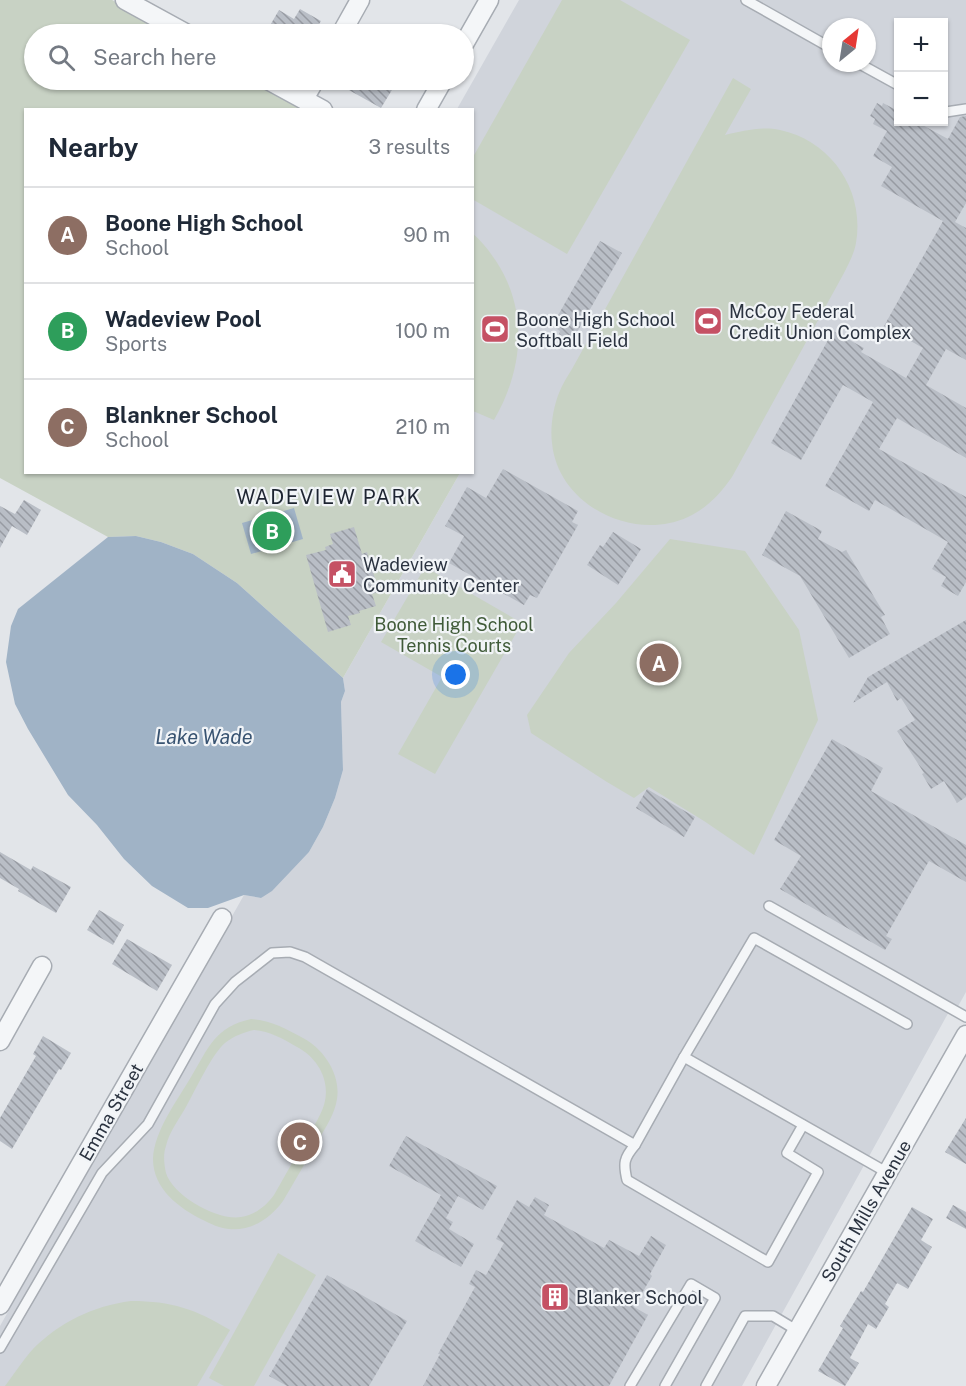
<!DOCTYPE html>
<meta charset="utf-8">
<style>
:root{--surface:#fff;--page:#f6f6f7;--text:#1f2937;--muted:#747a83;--line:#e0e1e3;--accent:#c55164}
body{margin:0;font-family:"Public Sans",sans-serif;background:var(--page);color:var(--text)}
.controls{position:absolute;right:18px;top:18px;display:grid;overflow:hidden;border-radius:0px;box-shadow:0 2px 4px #0004}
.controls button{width:54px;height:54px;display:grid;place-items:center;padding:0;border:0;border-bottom:2px solid var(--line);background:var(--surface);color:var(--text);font:30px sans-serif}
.compass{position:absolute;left:822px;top:18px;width:54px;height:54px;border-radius:50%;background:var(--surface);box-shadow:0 2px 4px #0004;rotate:30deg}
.you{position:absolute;left:456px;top:675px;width:21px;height:21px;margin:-15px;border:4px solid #fff;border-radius:50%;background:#1a73e8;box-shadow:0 0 0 9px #1a73e833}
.badge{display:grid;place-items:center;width:39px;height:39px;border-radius:50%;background:var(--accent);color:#fff;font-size:20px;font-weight:700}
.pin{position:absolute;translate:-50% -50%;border:3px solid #fff;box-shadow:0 2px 6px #0006}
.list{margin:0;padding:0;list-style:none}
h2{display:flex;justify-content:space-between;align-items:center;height:78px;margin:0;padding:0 24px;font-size:26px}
h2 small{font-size:20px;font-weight:400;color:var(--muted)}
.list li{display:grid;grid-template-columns:39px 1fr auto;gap:18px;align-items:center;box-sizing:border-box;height:96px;padding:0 24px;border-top:2px solid var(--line)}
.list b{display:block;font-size:22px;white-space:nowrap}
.list p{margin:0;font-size:20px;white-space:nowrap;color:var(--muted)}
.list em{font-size:20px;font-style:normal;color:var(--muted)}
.icon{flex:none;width:33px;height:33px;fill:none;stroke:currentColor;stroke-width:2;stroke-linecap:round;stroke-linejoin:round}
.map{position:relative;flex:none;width:966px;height:1386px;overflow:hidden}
.search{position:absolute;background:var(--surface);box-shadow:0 2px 4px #0004;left:24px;top:24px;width:450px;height:66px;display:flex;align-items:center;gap:15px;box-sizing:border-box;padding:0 21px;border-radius:33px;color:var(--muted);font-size:22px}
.panel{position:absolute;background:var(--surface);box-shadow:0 2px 4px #0004;left:24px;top:108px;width:450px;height:366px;border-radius:0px}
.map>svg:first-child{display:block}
</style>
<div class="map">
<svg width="966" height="1386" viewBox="0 0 966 1386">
<defs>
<pattern id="building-back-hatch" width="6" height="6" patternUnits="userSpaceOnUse" patternTransform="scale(1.5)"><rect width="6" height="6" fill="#b9bec6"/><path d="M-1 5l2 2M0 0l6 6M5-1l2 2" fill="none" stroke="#979ba2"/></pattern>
</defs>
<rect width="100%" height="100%" fill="#e2e5e9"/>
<!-- built -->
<path fill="#d0d4db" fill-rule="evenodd" d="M519,0H966V992L956,1010L951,1008L742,1386H0V1326L244,895L261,898L309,852L323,827L335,798L343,770L341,702L345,691L343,678L460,473L472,472L473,450L474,446L472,445V110L457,109ZM898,22H944V122H898ZM831,27H867V63H831Z"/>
<!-- park -->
<g fill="#c8d2c4" fill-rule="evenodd">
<polygon points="0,0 112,0 174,34 34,34 34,80 254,80 307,109 26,110 26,472 460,473 343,678 237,583 193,554 161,542 136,536 108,537 0,478"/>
<polygon points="562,0 620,0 690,40 567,254 472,199 473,157"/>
<path d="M733,78L751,89L725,135C743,131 761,126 780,130C832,141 865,191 856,243C854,254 849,263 844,273L732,477C720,494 707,508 688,517C634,542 558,506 552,443C550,428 553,408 559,393C562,385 567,377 572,369Z"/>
<path d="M472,233C482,241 489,251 496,261C529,311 523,370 494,420L473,411Z"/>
<polygon points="670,539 745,551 799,630 818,720 754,855 704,821 649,787 634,798 607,782 531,733 527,715 569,653 616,603"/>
<polygon points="425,567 522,623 435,774 398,754 442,677 381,642"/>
<path d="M251,1019C271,1020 286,1029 303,1038C324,1049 341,1075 337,1099C335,1114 325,1128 318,1141C306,1161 295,1181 283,1201C270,1219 251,1231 229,1229C219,1228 211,1224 203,1220C179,1208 153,1189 153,1159C154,1131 177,1101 191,1077C209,1047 215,1027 251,1019ZM254,1030C270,1031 283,1039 297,1047C318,1058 331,1081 324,1105C320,1118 311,1130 304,1142C294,1160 284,1177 274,1195C266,1206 255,1215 241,1217C218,1221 173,1196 166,1173C164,1164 163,1154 166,1146C169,1132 180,1118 187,1105C196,1089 212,1054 225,1043C234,1036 244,1032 254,1030Z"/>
<polygon points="278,1253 316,1275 254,1386 224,1386 209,1378"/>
<path d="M131,1301C172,1301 195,1309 230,1330L197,1386H5C14,1374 23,1360 33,1349C60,1322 93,1306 131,1301Z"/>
</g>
<!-- water -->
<g fill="#a0b3c6">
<polygon points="294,508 303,539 251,554 242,523"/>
<polygon points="136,536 161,542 193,554 237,583 343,678 345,691 341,702 343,770 335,798 323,827 309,852 272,891 261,898 244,895 208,908 188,908 152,886 124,859 97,825 68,795 28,729 15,704 6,662 11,626 18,609 108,537"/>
</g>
<!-- building -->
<g fill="url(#building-back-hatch)">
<polygon points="300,9 321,21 313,34 265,34 279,10 294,19"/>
<polygon points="331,80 398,80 381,108"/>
<polygon points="877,103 882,106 883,103 898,111 898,122 917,122 948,139 960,117 966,116 966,203 955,222 966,228 966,360 946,349 926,385 966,408 966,458 897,418 879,449 966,497 966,582 958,596 941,586 946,577 932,569 948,542 875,500 869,511 825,486 873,402 843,385 801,460 771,443 833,331 864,348 861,352 906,378 923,348 884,326 943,221 881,186 892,167 873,156 887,131 873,124 875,119 870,116"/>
<polygon points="600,241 622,253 572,341 559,334 560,331 552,326"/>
<polygon points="503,469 578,511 572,522 578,525 537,598 530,595 524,605 449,563 464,536 445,526 467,487 486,498"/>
<polygon points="24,500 41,510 27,535 12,526 0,548 0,506 15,514"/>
<polygon points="786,511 822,531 818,539 842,552 846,550 885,615 881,617 890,634 849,658 800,576 762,555"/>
<polygon points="354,527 362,554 367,552 379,592 372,594 376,606 359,611 360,613 348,616 351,625 328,632 306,555 326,550 325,547 333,544 330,534"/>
<polygon points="613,532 641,549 618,585 587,565 600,545 603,547"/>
<polygon points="966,620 966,797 957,803 944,781 931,789 922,774 924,773 897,731 915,720 901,698 897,701 887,682 853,703 868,677"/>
<polygon points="832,739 883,768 871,791 966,845 966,882 929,861 886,936 892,939 885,950 780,889 801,856 774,840"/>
<polygon points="647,789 695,817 684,837 636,808"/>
<polygon points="0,852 31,870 33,866 71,887 56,913 18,891 19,889 0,878"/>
<polygon points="99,910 124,925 113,945 87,930"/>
<polygon points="127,939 172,965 157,991 112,964"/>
<polygon points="43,1036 71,1053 61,1070 59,1069 12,1149 0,1141 0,1118 36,1056 33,1054"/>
<polygon points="966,1118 966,1164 945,1152"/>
<polygon points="406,1136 497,1186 483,1210 458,1196 446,1218 453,1222 449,1229 474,1244 461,1267 415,1241 441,1195 389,1166"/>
<polygon points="535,1197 549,1205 544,1215 604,1248 609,1240 639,1256 651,1236 666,1245 650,1274 652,1276 634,1307 648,1315 609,1386 423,1386 440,1354 438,1354 475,1287 469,1284 476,1270 486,1275 504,1243 496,1239 517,1200 529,1207"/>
<polygon points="953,1205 966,1212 966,1229 946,1218"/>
<polygon points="912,1207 933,1219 921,1240 932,1247 908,1289 897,1283 885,1304 889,1307 876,1329 868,1324 850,1358 859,1363 845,1386 818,1371 843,1328 840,1326 861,1291 863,1292"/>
<polygon points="327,1275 407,1321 369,1386 287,1386 269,1376"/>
</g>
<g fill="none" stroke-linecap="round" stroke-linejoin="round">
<!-- service casing -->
<g stroke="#a7acb3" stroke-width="12">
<g id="service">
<polyline points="746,0 831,48"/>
<polyline points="858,63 898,85"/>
<polyline points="944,111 946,112 966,109"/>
<polyline points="769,906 966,1017"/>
<polyline points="684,1057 888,1173"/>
<path d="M803,1125L787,1153L818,1172L768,1262L627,1180C623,1163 624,1158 635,1145L684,1057L754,938L907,1024"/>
<polyline points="0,1348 102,1173 148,1124 215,1004 235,982 272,953 290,952 305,957 635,1145"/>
<polyline points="630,1386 691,1284 715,1298 665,1386"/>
<polyline points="706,1386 745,1316 773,1316 798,1331"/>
</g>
</g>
<!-- minor casing -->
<g stroke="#a7acb3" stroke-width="21">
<g id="minor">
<polyline points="125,0 187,34"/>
<polyline points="341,34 360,0"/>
<polyline points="464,44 489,0"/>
<polyline points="268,80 323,110"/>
<polyline points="304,99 315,80"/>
<polyline points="426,110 443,80"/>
<polyline points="0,1041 42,966"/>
<polyline points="0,1305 222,918"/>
<polyline points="766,1386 966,1035"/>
</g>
</g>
<!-- service -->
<use href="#service" stroke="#f4f6f8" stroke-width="9"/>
<!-- minor -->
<use href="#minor" stroke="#f4f6f8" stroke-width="18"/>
</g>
<!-- icons -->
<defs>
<g id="stadium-square" transform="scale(1.5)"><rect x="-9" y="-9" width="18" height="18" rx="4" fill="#c55164" stroke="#f1f4f7"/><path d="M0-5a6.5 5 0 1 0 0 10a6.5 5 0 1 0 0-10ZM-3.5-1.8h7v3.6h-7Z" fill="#fff"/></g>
<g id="civic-square" transform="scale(1.5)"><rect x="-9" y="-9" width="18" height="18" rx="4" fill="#c55164" stroke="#f1f4f7"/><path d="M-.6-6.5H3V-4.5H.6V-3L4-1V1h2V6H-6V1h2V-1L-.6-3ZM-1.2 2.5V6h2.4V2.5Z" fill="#fff"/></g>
<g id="building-square" transform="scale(1.5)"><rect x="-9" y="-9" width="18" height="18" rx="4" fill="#c55164" stroke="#f1f4f7"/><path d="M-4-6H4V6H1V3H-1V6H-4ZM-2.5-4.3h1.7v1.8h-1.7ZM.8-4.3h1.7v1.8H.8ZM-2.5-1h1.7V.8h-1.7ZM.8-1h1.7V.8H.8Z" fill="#fff"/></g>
</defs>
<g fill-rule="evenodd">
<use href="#stadium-square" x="708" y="321"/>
<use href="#stadium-square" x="495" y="329"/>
<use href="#civic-square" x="342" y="574"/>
<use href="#building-square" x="555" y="1297"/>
</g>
<g text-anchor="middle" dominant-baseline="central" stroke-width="4.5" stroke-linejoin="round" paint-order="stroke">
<!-- poi labels -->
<g font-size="18" fill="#2b3340" stroke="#f1f4f7" text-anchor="start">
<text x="729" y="311">McCoy Federal<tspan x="729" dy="21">Credit Union Complex</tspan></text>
<text x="516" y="319">Boone High School<tspan x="516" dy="21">Softball Field</tspan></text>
<text x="363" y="564">Wadeview<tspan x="363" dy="21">Community Center</tspan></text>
<text x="576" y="1297">Blanker School</text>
</g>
<!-- park labels -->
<g font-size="18" fill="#405b39" stroke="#f1f4f7">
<text x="454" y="624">Boone High School<tspan x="454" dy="21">Tennis Courts</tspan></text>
</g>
<!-- street labels -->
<g font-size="18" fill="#2b3340" stroke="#f1f4f7">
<text transform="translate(111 1112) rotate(-60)">Emma Street</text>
<text transform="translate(866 1211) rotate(-60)">South Mills Avenue</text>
</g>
<!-- neighbourhood labels -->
<g font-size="20" letter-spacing="1.5" fill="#1d2431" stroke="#f1f4f7">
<text x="329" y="497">WADEVIEW PARK</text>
</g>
<!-- water labels -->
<g font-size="20" font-style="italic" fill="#385371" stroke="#f1f4f7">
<text x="204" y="737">Lake Wade</text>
</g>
</g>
</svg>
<div class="controls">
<button>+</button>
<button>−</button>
</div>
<svg class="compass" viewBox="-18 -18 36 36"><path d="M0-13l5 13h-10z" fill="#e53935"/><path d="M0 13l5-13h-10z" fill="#747a83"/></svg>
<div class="you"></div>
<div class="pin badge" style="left:659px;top:663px;background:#8d6e63">A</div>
<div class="pin badge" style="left:272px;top:531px;background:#2e9e5b">B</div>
<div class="pin badge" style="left:300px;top:1142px;background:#8d6e63">C</div>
<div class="search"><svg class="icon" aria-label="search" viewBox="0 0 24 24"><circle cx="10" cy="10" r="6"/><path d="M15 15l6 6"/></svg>Search here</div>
<section class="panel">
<h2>Nearby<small>3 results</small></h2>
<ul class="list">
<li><span class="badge" style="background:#8d6e63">A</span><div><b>Boone High School</b><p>School</p></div><em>90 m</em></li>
<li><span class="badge" style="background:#2e9e5b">B</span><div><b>Wadeview Pool</b><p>Sports</p></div><em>100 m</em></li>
<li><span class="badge" style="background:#8d6e63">C</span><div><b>Blankner School</b><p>School</p></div><em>210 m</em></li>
</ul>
</section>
</div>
